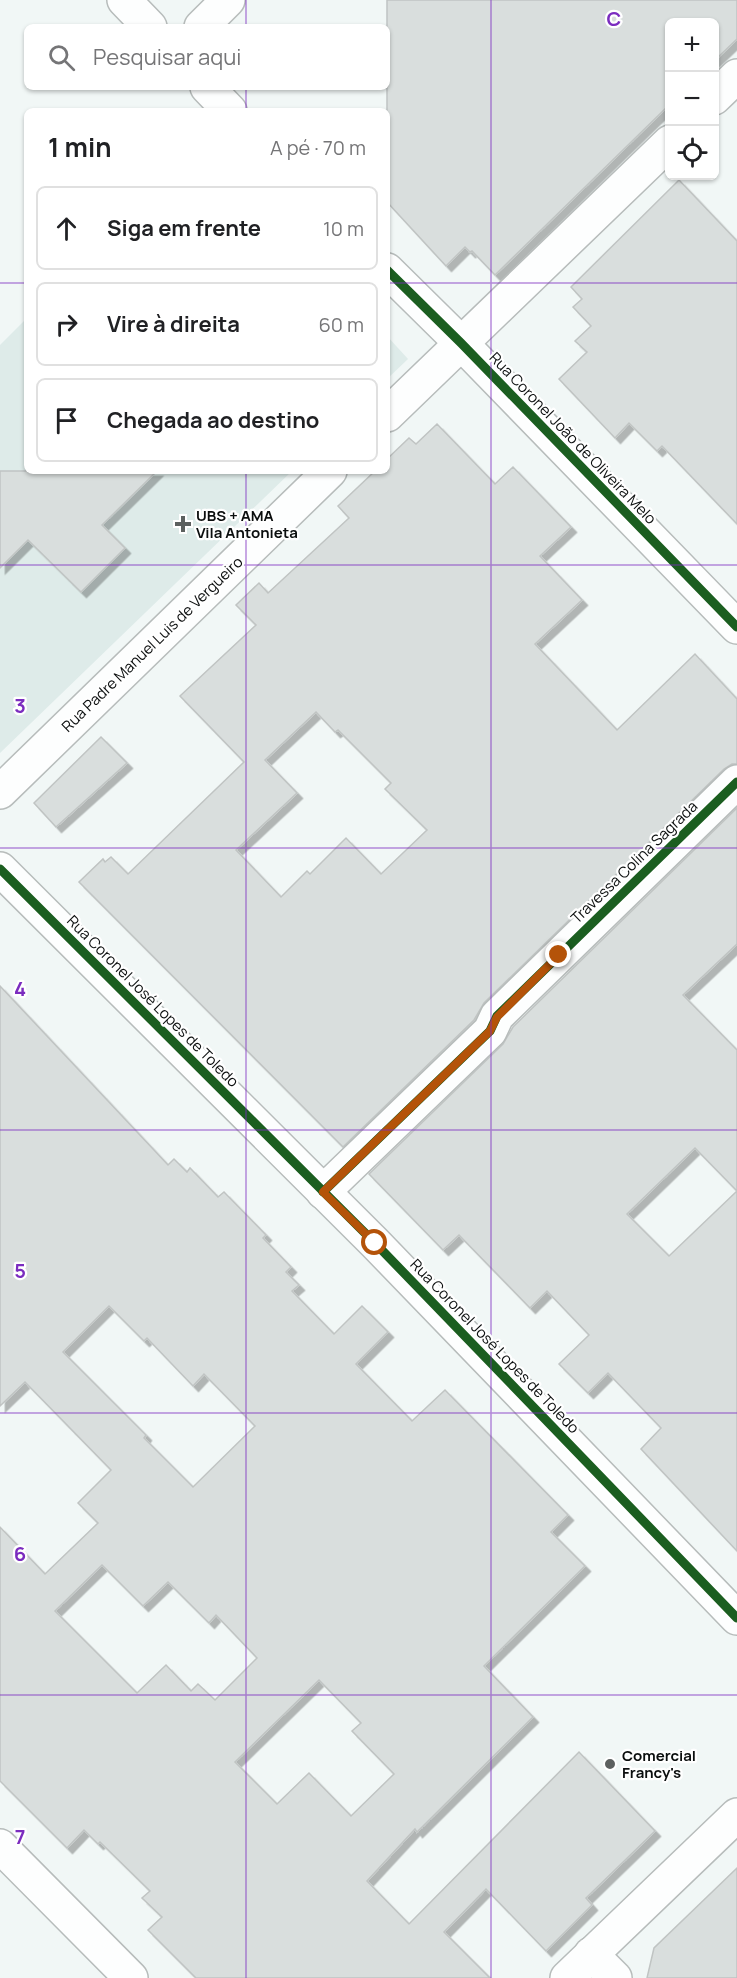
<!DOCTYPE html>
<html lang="pt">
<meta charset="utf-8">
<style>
:root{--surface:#fff;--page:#f2f2f2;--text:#202124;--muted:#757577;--line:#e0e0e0}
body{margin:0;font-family:Manrope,sans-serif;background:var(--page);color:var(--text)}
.controls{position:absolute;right:18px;top:18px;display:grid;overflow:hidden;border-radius:9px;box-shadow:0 2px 4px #0004}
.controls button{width:54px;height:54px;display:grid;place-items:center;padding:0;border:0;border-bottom:2px solid var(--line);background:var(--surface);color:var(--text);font:30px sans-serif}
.stop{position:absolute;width:18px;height:18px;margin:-14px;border:4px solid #b45309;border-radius:50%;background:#fff}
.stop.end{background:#b45309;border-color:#fff;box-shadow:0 2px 6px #0008}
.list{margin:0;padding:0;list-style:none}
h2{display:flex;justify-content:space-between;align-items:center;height:78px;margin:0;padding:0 24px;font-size:26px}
h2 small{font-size:20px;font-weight:400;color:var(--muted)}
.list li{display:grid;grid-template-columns:39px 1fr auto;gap:18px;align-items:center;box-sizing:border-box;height:84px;margin:0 12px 12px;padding:0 12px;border:2px solid var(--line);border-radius:9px}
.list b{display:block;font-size:22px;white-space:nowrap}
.list em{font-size:20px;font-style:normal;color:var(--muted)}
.icon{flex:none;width:33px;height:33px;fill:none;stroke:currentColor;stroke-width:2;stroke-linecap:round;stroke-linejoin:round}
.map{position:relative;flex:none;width:737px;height:1978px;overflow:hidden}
.search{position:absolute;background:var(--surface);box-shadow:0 2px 4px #0004;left:24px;top:24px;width:366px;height:66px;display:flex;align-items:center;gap:15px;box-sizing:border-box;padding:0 21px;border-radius:9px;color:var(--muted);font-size:22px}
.panel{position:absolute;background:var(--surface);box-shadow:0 2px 4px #0004;left:24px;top:108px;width:366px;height:366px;border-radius:9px}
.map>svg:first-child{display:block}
</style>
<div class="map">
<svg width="737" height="1978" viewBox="0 0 737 1978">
<defs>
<filter id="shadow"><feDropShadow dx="5.5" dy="5.5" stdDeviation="0" flood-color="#0004"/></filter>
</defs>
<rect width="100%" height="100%" fill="#f1f7f6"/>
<!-- built -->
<g fill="#deebe9">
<polygon points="27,318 27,471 292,471 0,753 0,345"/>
<polygon points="387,336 408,359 387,379"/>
</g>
<!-- building -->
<g fill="#d9dedd" stroke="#c0c4c3" stroke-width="1.5" fill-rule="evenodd" filter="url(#shadow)">
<polygon points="387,0 737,0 737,39 714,61 714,22 669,22 669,105 495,275 472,251 470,252 465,247 446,266 387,202"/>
<polygon points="679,180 737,241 737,524 662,446 657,451 629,423 615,438 559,379 587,352 575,341 591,326 573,307 582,299 571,287"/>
<path d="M437,424L495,484L513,467L571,527L540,556L582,600L535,644L617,730L695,654L737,699V764H732L724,769L484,1003L474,1020L343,1147L79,882L103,859L105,862L111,857L128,874L244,762L180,696L256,625L236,605L259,583L268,593L349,518L338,506L375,471H387V459L409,438L416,444ZM316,712L335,732L338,730L391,783L385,789L427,830L381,874L346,838L310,874L307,871L281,897L236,850L297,793L265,760Z"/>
<polygon points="0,471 157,471 102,525 125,548 81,592 28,540 0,568"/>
<polygon points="101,737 127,763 56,827 34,803"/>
<path d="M737,808V944L683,995L737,1050V1551L641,1449L661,1428L608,1373L588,1393L559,1364L589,1335L547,1291L530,1308L459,1235L443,1250L369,1174L503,1044L513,1027ZM695,1148L737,1191L669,1256L627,1214Z"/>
<path d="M0,986L168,1165L174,1159L187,1172L190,1168L218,1197L224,1192L266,1235L263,1238L291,1267L286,1272L299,1285L292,1291L334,1334L362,1306L388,1332L356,1364L412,1421L445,1390L568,1515L551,1532L585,1566L484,1666L533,1717L417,1832L415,1829L367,1881L409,1924L579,1752L655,1831L586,1898L592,1905L546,1951L486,1889L444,1932L490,1978H196L148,1930L162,1917L142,1898L150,1891L100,1842L98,1844L84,1830L67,1848L0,1781V1527L45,1574L98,1523L78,1503L111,1470L25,1382L0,1406ZM109,1306L144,1341L147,1338L193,1386L204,1374L255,1426L193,1487L144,1438L146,1435L63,1352ZM102,1565L143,1606L168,1582L209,1623L216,1615L257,1658L215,1700L198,1684L191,1691L166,1665L137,1693L55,1611ZM319,1680L361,1723L352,1731L394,1774L351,1816L309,1773L277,1804L235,1762Z"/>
<polygon points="737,1868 737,1978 647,1978 654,1948"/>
</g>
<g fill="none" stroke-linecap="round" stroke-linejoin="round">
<!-- street casing -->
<g stroke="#b7bcbb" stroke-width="36">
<g id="street">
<polyline points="124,0 150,27"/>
<polyline points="201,27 228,0"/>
<polyline points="207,87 230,111"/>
<polyline points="714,98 737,76"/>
<polyline points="387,270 461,343 737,627"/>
<polyline points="387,415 670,142"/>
<polyline points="0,792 330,471"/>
<polyline points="0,869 375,1243 737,1618"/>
<polyline points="323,1192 490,1031 497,1016 737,782"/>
<polyline points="0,1846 131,1978"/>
<polyline points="591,1954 615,1978"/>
</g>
</g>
<!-- secondary casing -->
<g stroke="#b7bcbb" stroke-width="36">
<polyline id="secondary" points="567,1978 737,1815"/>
</g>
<!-- street -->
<use href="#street" stroke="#fdfefe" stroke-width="33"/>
<!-- secondary -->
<use href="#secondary" stroke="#fdfefe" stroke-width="33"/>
<!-- cycleway casing -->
<g stroke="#fff" stroke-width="13">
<g id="cycleway">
<polyline points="387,270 461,343 737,627"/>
<polyline points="0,869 375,1243 737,1618"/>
<polyline points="323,1192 490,1031 497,1016 737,782"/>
</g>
</g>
<!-- cycleway -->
<use href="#cycleway" stroke="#1b5e20" stroke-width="9"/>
</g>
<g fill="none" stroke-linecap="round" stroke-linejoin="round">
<!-- route -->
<polyline stroke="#b45309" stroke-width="8" points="375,1243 323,1192 490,1031 497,1017 559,955"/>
</g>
<!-- grid -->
<path fill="none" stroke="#7b2cbf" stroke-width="1.5" stroke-opacity="0.55" d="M246,0V27M491,0V1978M246,87V111M0,283H27M387,283H737M246,471V1978M0,565H737M0,848H737M0,1130H737M0,1413H737M0,1695H737"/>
<!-- markers -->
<g fill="#5c605f" stroke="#fff" stroke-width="2">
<path d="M180 515h6v6h6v6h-6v6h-6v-6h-6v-6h6z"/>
<circle cx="610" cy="1764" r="6"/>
</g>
<g text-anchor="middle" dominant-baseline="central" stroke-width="4.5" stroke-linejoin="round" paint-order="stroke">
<!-- street labels -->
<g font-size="15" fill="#0b0e0e" stroke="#fff">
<text transform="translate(573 438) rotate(46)">Rua Coronel João de Oliveira Melo</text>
<text transform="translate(152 644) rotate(-44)">Rua Padre Manuel Luis de Vergueiro</text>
<text transform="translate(634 862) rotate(-44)">Travessa Colina Sagrada</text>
<text transform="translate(153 1001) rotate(45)">Rua Coronel José Lopes de Toledo</text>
<text transform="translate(495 1346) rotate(46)">Rua Coronel José Lopes de Toledo</text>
</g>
<!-- poi labels -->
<g font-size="15" font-weight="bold" fill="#0b0e0e" stroke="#fff" text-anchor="start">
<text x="196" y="515">UBS + AMA<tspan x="196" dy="17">Vila Antonieta</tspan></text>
<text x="622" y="1755">Comercial<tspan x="622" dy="17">Francy's</tspan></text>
</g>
</g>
<g font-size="20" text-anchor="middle" font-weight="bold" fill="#7b2cbf" stroke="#fff" stroke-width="4.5" stroke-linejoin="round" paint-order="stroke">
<text x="614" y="26">C</text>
<text x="20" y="713">3</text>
<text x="20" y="996">4</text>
<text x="20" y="1278">5</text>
<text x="20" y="1561">6</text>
<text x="20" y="1844">7</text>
</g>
</svg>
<div class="controls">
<button>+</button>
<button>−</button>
<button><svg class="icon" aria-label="locate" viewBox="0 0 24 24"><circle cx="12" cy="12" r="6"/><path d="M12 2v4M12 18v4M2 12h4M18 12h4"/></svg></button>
</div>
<div class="stop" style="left:375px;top:1243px"></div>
<div class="stop end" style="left:559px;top:955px"></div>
<div class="search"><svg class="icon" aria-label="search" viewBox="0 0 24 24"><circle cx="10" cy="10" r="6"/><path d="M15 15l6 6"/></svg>Pesquisar aqui</div>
<section class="panel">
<h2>1 min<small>A pé · 70 m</small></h2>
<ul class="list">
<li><svg class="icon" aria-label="ahead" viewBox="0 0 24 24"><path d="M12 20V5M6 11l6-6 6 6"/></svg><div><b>Siga em frente</b></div><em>10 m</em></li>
<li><svg class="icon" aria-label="right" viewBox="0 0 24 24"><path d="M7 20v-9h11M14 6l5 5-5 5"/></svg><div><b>Vire à direita</b></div><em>60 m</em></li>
<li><svg class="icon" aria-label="arrive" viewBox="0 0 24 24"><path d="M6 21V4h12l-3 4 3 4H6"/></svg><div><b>Chegada ao destino</b></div></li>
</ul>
</section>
</div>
